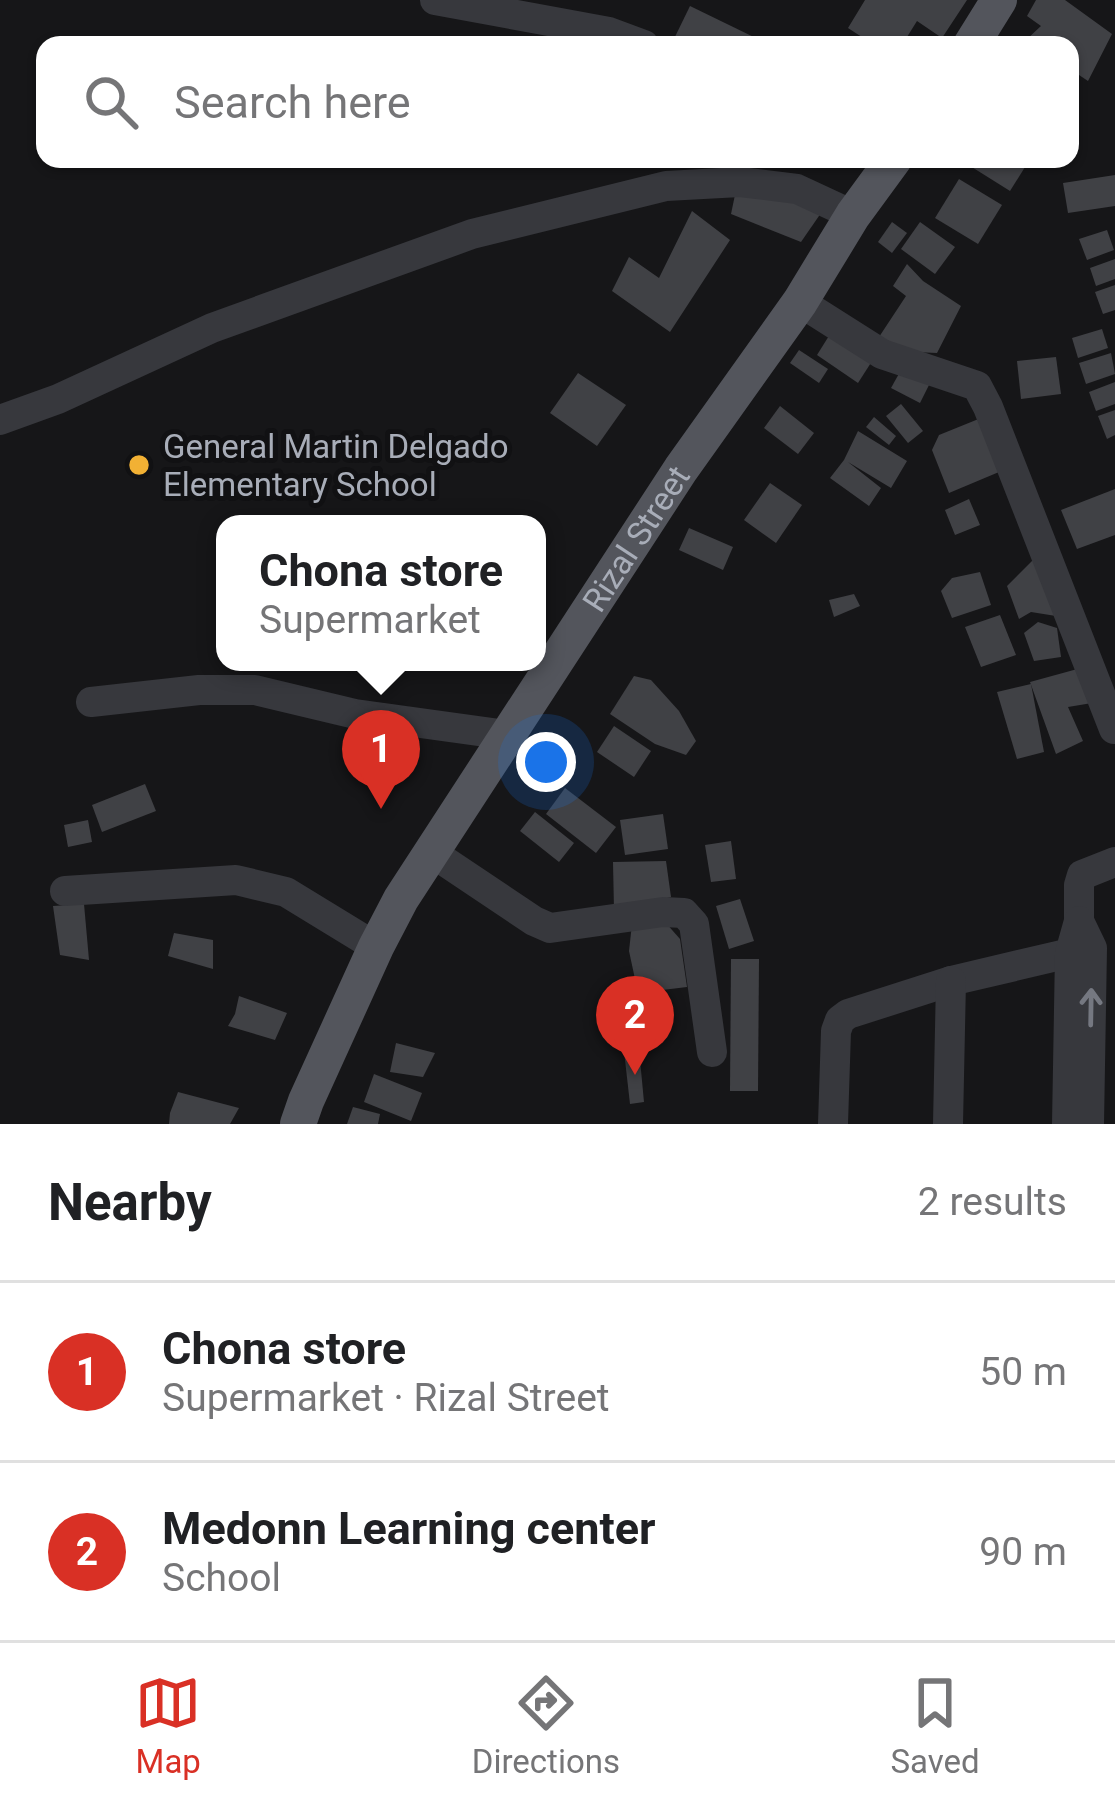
<!DOCTYPE html>
<meta charset="utf-8">
<style>
:root{--surface:#fff;--page:#f2f2f2;--text:#202124;--muted:#757577;--line:#e0e0e0;--accent:#d93025}
body{margin:0;font-family:Roboto,sans-serif;background:var(--page);color:var(--text)}
.you{position:absolute;left:546px;top:762px;width:42px;height:42px;margin:-30px;border:9px solid #fff;border-radius:50%;background:#1a73e8;box-shadow:0 0 0 18px #1a73e833}
.badge{display:grid;place-items:center;width:78px;height:78px;border-radius:50%;background:var(--accent);color:#fff;font-size:39px;font-weight:700}
.pin{position:absolute;translate:-50% -99px;filter:drop-shadow(0 3px 6px #0008)}
.pin::after{content:'';position:absolute;top:63px;width:42px;height:36px;background:inherit;clip-path:polygon(0 0,100% 0,50% 100%)}
.popup{position:absolute;left:216px;top:515px;width:330px;height:156px;box-sizing:border-box;display:grid;place-content:center;border-radius:24px;background:var(--surface);filter:drop-shadow(0 3px 9px #0005);font-size:39px;white-space:nowrap;color:var(--muted)}
.popup b{font-size:45px;color:var(--text)}
.popup::after{content:'';position:absolute;left:50%;top:100%;margin-left:-24px;border:24px solid transparent;border-top-color:var(--surface)}
.list{margin:0;padding:0;list-style:none}
h2{display:flex;justify-content:space-between;align-items:center;height:156px;margin:0;padding:0 48px;font-size:51px}
h2 small{font-size:39px;font-weight:400;color:var(--muted)}
.list li{display:grid;grid-template-columns:78px 1fr auto;gap:36px;align-items:center;box-sizing:border-box;height:180px;padding:0 48px;border-top:3px solid var(--line)}
.list b{display:block;font-size:45px;white-space:nowrap}
.list p{margin:0;font-size:39px;white-space:nowrap;color:var(--muted)}
.list em{font-size:39px;font-style:normal;color:var(--muted)}
.icon{flex:none;width:66px;height:66px;fill:none;stroke:currentColor;stroke-width:2;stroke-linecap:round;stroke-linejoin:round}
.map{position:relative;flex:none;width:1115px;height:1124px;overflow:hidden}
.search{position:absolute;background:var(--surface);box-shadow:0 3px 9px #0004;left:36px;right:36px;top:36px;height:132px;display:flex;align-items:center;gap:30px;box-sizing:border-box;padding:0 42px;border-radius:24px;color:var(--muted);font-size:45px}
.sheet{height:516px;background:var(--surface)}
nav{display:flex;justify-content:space-around;align-items:center;box-sizing:border-box;height:168px;border-top:3px solid var(--line);background:var(--surface);font-size:33px;color:var(--muted)}
nav a{display:grid;justify-items:center;gap:6px}
nav .on{color:var(--accent)}
.map>svg:first-child{display:block}
</style>
<div class="map">
<svg width="1115" height="1124" viewBox="0 0 1115 1124">
<rect width="100%" height="100%" fill="#161618"/>
<!-- building -->
<g fill="#404145">
<polygon points="865,0 967,0 942,38 917,21 902,45 874,45 848,28"/>
<polygon points="1036,0 1065,0 1112,34 1088,81 1070,69 1070,45 1034,45 1026,40 1041,26 1027,16"/>
<polygon points="690,6 770,45 671,45"/>
<polygon points="959,159 1030,159 1010,191"/>
<polygon points="1115,175 1115,206 1068,213 1063,183"/>
<polygon points="959,179 1002,205 978,244 935,218"/>
<polygon points="736,190 781,195 821,213 801,242 731,214"/>
<polygon points="692,211 730,240 670,332 612,291 629,257 659,278"/>
<polygon points="892,222 907,233 892,253 878,242"/>
<polygon points="920,222 955,247 935,274 901,249"/>
<polygon points="1107,230 1114,250 1087,260 1079,239"/>
<polygon points="1115,259 1115,279 1096,286 1090,268"/>
<polygon points="907,264 923,281 961,306 937,353 915,352 879,337 906,296 893,286"/>
<polygon points="1115,285 1115,310 1103,314 1095,292"/>
<polygon points="1102,329 1108,348 1078,358 1072,338"/>
<polygon points="832,331 874,358 858,383 817,355"/>
<polygon points="799,350 828,369 819,383 790,363"/>
<polygon points="1111,353 1115,374 1086,384 1079,363"/>
<polygon points="1056,357 1061,394 1021,399 1017,361"/>
<polygon points="901,370 929,385 920,403 891,388"/>
<polygon points="578,373 626,405 597,446 550,413"/>
<polygon points="1115,382 1115,404 1096,411 1089,392"/>
<polygon points="901,404 923,431 908,443 886,416"/>
<polygon points="780,406 814,433 798,454 764,428"/>
<polygon points="1115,410 1115,435 1107,439 1098,416"/>
<polygon points="874,417 896,436 889,445 866,427"/>
<polygon points="981,418 999,472 949,493 932,450 939,435"/>
<polygon points="858,431 907,461 891,488 848,462 881,488 869,506 830,478 844,460"/>
<polygon points="770,483 802,505 776,543 744,520"/>
<polygon points="1115,489 1115,535 1077,549 1061,510"/>
<polygon points="969,499 980,525 955,535 945,510"/>
<polygon points="689,528 733,547 723,570 679,550"/>
<polygon points="1033,560 1056,616 1031,612 1019,619 1007,586"/>
<polygon points="980,572 991,605 952,618 941,591 952,578"/>
<polygon points="854,594 860,606 834,617 829,600"/>
<polygon points="1000,615 1016,655 981,667 965,627"/>
<polygon points="1038,622 1057,628 1061,657 1034,661 1024,633"/>
<polygon points="1081,668 1098,702 1068,707 1083,741 1056,754 1030,682"/>
<polygon points="634,676 651,680 679,711 696,741 686,755 655,744 610,714"/>
<polygon points="1031,684 1044,752 1017,759 997,692"/>
<polygon points="614,726 651,751 634,777 597,752"/>
<polygon points="145,784 156,811 102,832 92,805"/>
<polygon points="565,788 616,827 596,853 546,814"/>
<polygon points="535,812 574,843 559,862 520,831"/>
<polygon points="663,814 668,849 625,855 620,820"/>
<polygon points="88,820 92,842 68,847 64,825"/>
<polygon points="731,841 736,879 711,882 705,845"/>
<polygon points="666,861 671,897 614,910 613,862"/>
<polygon points="740,899 754,941 729,949 716,906"/>
<polygon points="84,904 89,960 60,955 53,906"/>
<polygon points="665,922 680,939 687,987 638,993 629,951 632,924"/>
<polygon points="174,933 213,940 213,969 168,956"/>
<polygon points="731,959 759,959 758,1091 730,1091"/>
<polygon points="239,996 287,1013 275,1040 228,1026 235,1014"/>
<polygon points="396,1043 435,1053 423,1077 390,1072"/>
<polygon points="639,1049 644,1102 630,1104 624,1051"/>
<polygon points="374,1074 422,1093 411,1121 364,1102"/>
<polygon points="178,1092 239,1108 230,1124 169,1124 170,1113"/>
<polygon points="353,1107 380,1114 378,1124 347,1124"/>
</g>
<g fill="none" stroke-linecap="round" stroke-linejoin="round">
<!-- minor -->
<g stroke="#37383d" stroke-width="30">
<polyline points="435,0 609,32 644,45"/>
<polyline points="800,302 882,354 977,386 988,407 1114,729"/>
<polyline points="0,420 58,399 212,328 472,234 666,186 740,182 797,189 853,215"/>
<polyline points="91,702 199,690 255,690 355,714 507,735"/>
<polyline points="431,852 534,921 550,928 663,912 684,913 694,924 712,1052"/>
<polyline points="65,891 236,880 286,892 376,947"/>
<polyline points="1079,921 1079,885 1082,875 1115,862"/>
<polyline points="833,1124 836,1031 840,1020 848,1014 951,981 1070,953 1085,953"/>
<polyline points="948,1124 951,981"/>
<polyline points="1067,1124 1070,953 1079,921 1092,948 1089,1124"/>
</g>
<!-- major -->
<g stroke="#53555c" stroke-width="36">
<polyline points="971,45 999,0"/>
<path id="s1" d="M298,1124L306,1101L376,947L401,899L681,469L800,302L853,215L894,159"/>
</g>
</g>
<!-- one-way arrows -->
<defs><path id="oneway-shaft" d="M-6 0H5M1.5-3L5.5 0L1.5 3" fill="none" stroke-width="1.6" stroke-linecap="round" stroke-linejoin="round" transform="scale(3)"/></defs>
<use stroke="#757881" href="#oneway-shaft" transform="translate(1091 1007) rotate(-89)"/>
<!-- markers -->
<circle fill="#f2b134" stroke="#111113" stroke-width="4.5" cx="139" cy="465" r="12"/>
<g text-anchor="middle" dominant-baseline="central" stroke-width="10" stroke-linejoin="round" paint-order="stroke">
<!-- poi labels -->
<g font-size="33" fill="#a8adb8" stroke="#111113" text-anchor="start">
<text x="163" y="446">General Martin Delgado<tspan x="163" dy="38">Elementary School</tspan></text>
</g>
<!-- street labels -->
<g font-size="33" fill="#a8adb8" stroke="#111113">
<text stroke="none"><textPath href="#s1" startOffset="678">Rizal Street</textPath></text>
</g>
</g>
</svg>
<div class="you"></div>
<div class="pin badge" style="left:381px;top:809px">1</div>
<div class="popup"><b>Chona store</b>Supermarket</div>
<div class="pin badge" style="left:635px;top:1075px">2</div>
<div class="search"><svg class="icon" aria-label="search" viewBox="0 0 24 24"><circle cx="10" cy="10" r="6"/><path d="M15 15l6 6"/></svg>Search here</div>
</div>
<section class="sheet">
<h2>Nearby<small>2 results</small></h2>
<ul class="list">
<li><span class="badge">1</span><div><b>Chona store</b><p>Supermarket · Rizal Street</p></div><em>50 m</em></li>
<li><span class="badge">2</span><div><b>Medonn Learning center</b><p>School</p></div><em>90 m</em></li>
</ul>
</section>
<nav>
<a class="on"><svg class="icon" aria-label="map" viewBox="0 0 24 24"><path d="M3 6l6-2 6 2 6-2v14l-6 2-6-2-6 2zM9 4v14M15 6v14"/></svg>Map</a>
<a><svg class="icon" aria-label="directions" viewBox="0 0 24 24"><path d="M12 3l9 9-9 9-9-9zM9 14v-3h6M13 9l2 2-2 2"/></svg>Directions</a>
<a><svg class="icon" aria-label="saved" viewBox="0 0 24 24"><path d="M7 4h10v16l-5-4-5 4z"/></svg>Saved</a>
</nav>
